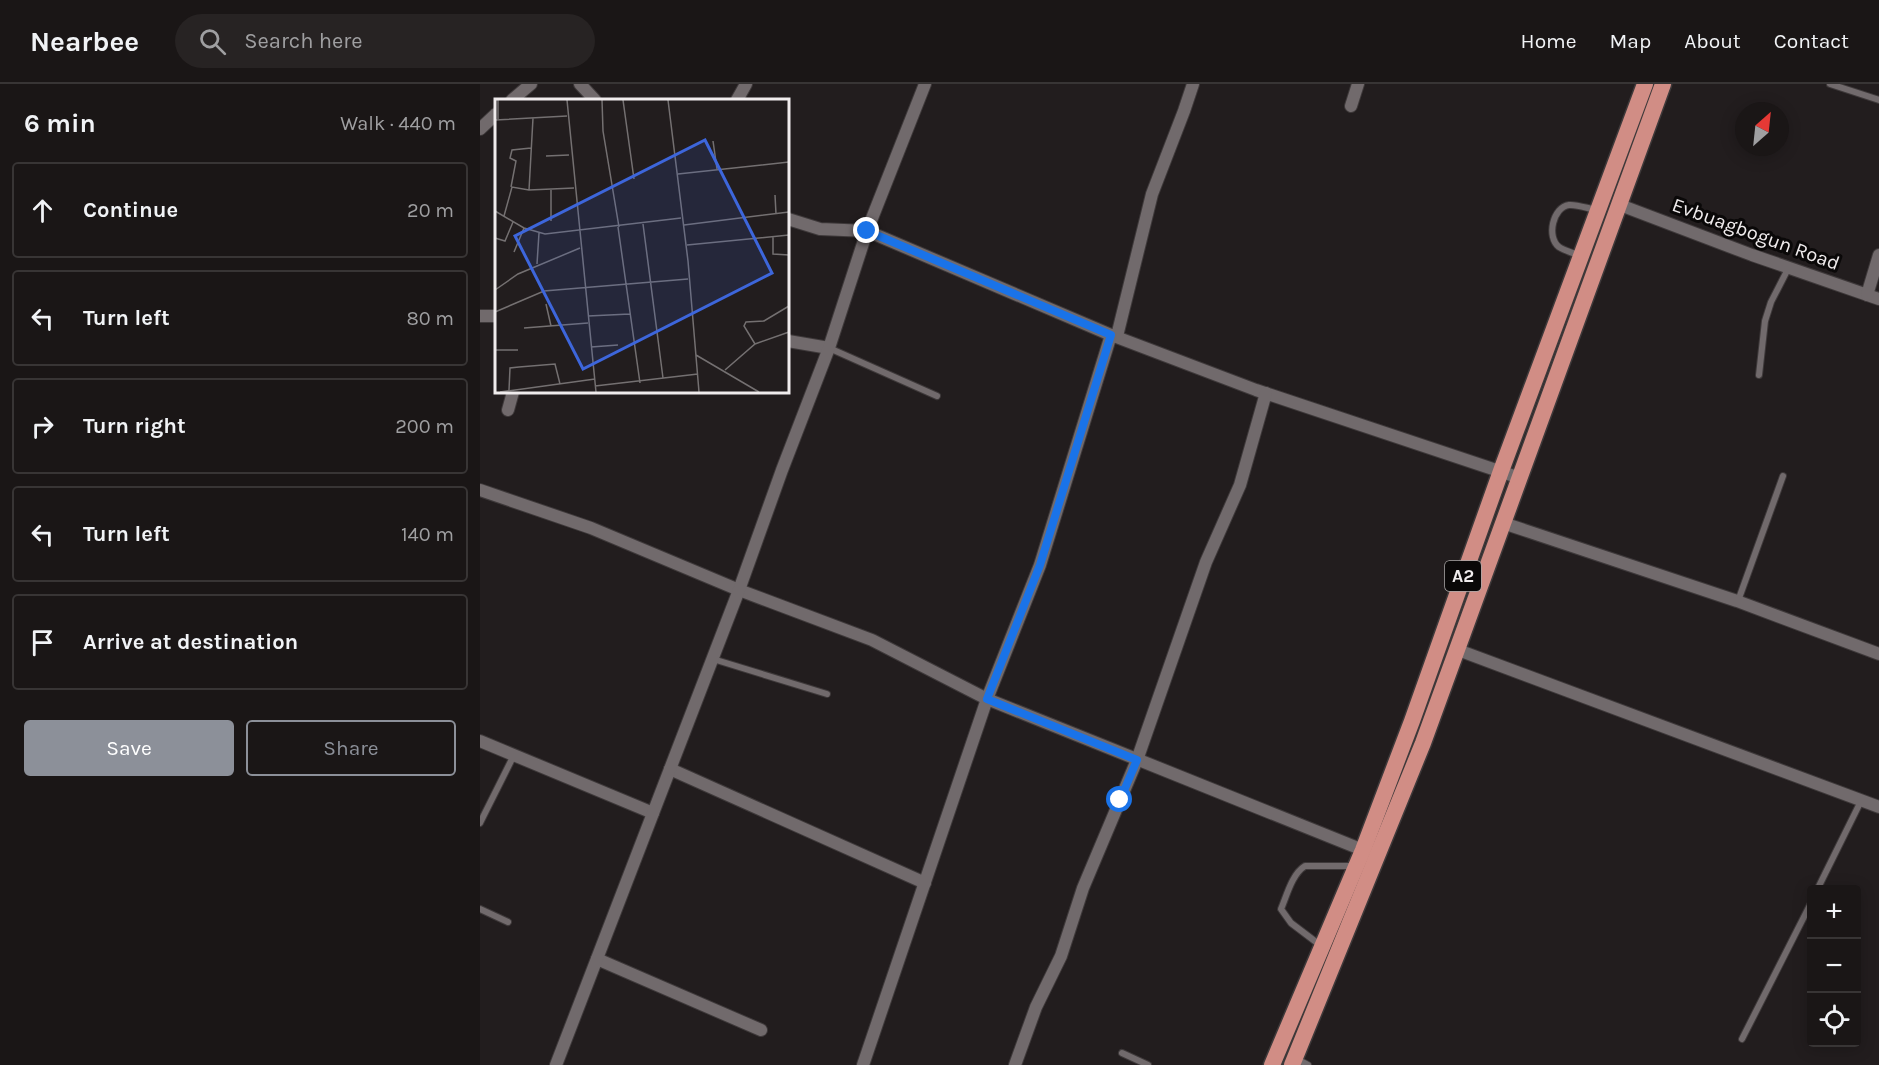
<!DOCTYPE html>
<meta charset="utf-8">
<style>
:root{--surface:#1a1616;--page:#272323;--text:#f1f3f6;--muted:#9f9fa1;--line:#383535;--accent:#8c9099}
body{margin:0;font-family:Karla,sans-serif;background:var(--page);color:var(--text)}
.controls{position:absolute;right:18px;bottom:18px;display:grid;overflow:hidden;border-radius:6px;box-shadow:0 3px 15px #0003}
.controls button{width:54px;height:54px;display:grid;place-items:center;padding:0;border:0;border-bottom:2px solid var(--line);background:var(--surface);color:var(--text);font:30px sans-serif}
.compass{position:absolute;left:1255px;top:18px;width:54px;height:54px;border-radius:50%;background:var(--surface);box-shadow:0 3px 15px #0003;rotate:27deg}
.stop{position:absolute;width:18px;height:18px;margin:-14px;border:4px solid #1a73e8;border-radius:50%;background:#fff}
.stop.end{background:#1a73e8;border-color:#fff;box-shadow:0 2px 6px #0008}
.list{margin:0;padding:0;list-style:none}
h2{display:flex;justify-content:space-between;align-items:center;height:78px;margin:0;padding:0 24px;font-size:26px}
h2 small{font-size:20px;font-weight:400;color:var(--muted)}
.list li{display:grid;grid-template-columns:39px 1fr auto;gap:18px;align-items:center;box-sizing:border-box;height:96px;margin:0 12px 12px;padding:0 12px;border:2px solid var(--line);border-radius:6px}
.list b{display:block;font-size:22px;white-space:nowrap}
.list em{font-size:20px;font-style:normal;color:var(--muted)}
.actions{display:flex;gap:12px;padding:18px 24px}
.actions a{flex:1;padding:14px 0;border:2px solid var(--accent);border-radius:6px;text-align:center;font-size:21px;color:var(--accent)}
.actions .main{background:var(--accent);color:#fff}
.icon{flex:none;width:33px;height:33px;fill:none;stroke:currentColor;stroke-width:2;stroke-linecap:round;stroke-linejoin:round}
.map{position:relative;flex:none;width:1399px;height:981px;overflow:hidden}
header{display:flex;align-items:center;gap:36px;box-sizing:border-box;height:84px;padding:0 30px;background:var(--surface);border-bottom:2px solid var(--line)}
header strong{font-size:28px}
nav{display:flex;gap:33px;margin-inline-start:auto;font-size:21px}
.search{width:420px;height:54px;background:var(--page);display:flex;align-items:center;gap:15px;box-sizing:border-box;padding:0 21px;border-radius:33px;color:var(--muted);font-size:22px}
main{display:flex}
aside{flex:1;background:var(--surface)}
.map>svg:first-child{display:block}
</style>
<header>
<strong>Nearbee</strong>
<div class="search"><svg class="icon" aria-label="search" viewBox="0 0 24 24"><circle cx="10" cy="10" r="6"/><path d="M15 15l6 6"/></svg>Search here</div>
<nav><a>Home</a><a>Map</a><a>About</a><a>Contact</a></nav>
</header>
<main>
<aside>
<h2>6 min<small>Walk · 440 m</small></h2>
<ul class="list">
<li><svg class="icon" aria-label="ahead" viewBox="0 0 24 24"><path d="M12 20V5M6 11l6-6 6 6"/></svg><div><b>Continue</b></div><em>20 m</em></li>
<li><svg class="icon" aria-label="left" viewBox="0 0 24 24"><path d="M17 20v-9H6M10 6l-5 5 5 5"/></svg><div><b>Turn left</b></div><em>80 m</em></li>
<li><svg class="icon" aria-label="right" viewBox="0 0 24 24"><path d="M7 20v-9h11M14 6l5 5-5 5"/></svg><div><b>Turn right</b></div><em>200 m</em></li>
<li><svg class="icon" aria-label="left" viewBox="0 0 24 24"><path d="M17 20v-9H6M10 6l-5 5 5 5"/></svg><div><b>Turn left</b></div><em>140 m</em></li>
<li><svg class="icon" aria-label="arrive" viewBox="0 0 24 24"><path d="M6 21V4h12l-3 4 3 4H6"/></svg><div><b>Arrive at destination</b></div></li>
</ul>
<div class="actions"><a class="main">Save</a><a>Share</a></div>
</aside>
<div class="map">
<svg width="1399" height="981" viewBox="0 0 1399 981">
<rect width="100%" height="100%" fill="#221d1e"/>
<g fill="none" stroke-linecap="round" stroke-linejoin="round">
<!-- service casing -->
<g stroke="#3e393a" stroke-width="8">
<g id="service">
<polyline points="1350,0 1399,16"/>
<path d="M1100,172C1094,169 1085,167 1079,163C1066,153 1073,123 1089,121C1097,120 1109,125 1117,126"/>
<polyline points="349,264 457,312"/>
<polyline points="1279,291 1285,237 1291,218 1309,183"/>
<polyline points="1258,517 1303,392"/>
<polyline points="233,575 347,610"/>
<polyline points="0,739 34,671"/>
<polyline points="1337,806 1381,717"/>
<polyline points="0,825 28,838"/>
<path d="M840,861L811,839L801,825C807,811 812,790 825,782H873"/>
<polyline points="1262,955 1332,817"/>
<polyline points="642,969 668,981"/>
<polyline points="815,974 828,981"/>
</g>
</g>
<!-- minor casing -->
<g stroke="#3e393a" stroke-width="14">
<g id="minor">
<polyline points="100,0 115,16"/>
<polyline points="32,16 51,0"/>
<polyline points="257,16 266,0"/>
<polyline points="871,22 878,0"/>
<polyline points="0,45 16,30"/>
<polyline points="1140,121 1272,171 1399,215"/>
<polyline points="308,135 340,145 387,147 631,251 776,306 1040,394"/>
<polyline points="1387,211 1399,171"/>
<polyline points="0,232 16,232"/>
<polyline points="637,252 672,110 704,27 713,0"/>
<polyline points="308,257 349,264"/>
<polyline points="28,326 33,308"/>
<polyline points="0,406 111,444 259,506 392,556 507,615 883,766"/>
<polyline points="1023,439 1257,517 1399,570"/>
<polyline points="978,566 1399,723"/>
<polyline points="0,657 173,729"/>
<polyline points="190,685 445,799"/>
<polyline points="117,875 281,946"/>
<polyline points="76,981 259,506 302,386 349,264 387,147 445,0"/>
<polyline points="383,981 507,615 560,481 631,251"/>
<polyline points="535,981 556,923 581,872 603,804 657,676 726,478 760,401 786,309"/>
</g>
</g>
<!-- trunk casing -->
<g stroke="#3e393a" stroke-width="19">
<g id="trunk">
<polyline points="792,981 883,766 932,637 1021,387 1165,0"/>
<polyline points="812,981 943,659 1183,0"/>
</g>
</g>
<!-- service -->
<use href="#service" stroke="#716a6c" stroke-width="6"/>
<!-- minor -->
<use href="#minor" stroke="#716a6c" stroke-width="12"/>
<!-- trunk -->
<use href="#trunk" stroke="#d18d85" stroke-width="16"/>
</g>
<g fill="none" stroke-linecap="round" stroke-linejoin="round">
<!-- route -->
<polyline stroke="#1a73e8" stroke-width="8" points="387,147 631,251 560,481 507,615 657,676 640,716"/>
</g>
<g text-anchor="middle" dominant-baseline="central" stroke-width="6" stroke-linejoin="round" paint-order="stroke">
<!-- shield labels -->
<rect fill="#0a0808" stroke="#aba8a8" stroke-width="1.5" x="965" y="477" width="36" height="30" rx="4.5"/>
<g font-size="18" font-weight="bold" fill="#f0eced">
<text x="983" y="492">A2</text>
</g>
<!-- street labels -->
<g font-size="20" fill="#f0eced" stroke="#0a0808">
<text transform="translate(1276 150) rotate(20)">Evbuagbogun Road</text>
</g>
</g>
<!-- overview -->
<g transform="translate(15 15)">
<rect width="294" height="294" fill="#221d1e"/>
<path fill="none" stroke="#747071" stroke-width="1.5" d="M3,1V20M72,1L101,293M107,1L108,32L124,128M128,1L139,80M173,1L193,162L204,293M0,21L72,17M218,42L222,70M51,57L74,56M183,75L294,63M16,88L21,62L15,59L17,51L36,49M34,91L38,19M280,96L281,115M0,112L29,129L50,135L186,119M9,117L17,88L34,91L79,89M56,122V91M148,125L168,279M189,126L294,113M123,128L145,284M278,138V155L294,156M0,139L10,142L18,123M192,146L294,136M19,153L29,129M42,165L44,134M0,191L23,175L85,149M51,205L56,227M0,213L49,192L193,180M93,217L135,215M29,229L93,224M260,245L249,227L251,223L269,222L294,207M96,248L123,246M0,251H23M201,256L264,293M230,271L260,245L294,233M100,287L203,275M14,291L15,269L24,268L60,265L65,285M5,293L100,280"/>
<path fill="#3d66db" fill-opacity="0.15" stroke="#3d66db" stroke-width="3" d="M210,41L277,174L88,270L20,137Z"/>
<rect width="294" height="294" fill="none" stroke="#f0eced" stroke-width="3"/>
</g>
</svg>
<div class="controls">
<button>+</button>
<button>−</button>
<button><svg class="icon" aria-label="locate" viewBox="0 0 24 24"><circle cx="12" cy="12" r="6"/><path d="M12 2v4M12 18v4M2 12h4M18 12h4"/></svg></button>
</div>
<svg class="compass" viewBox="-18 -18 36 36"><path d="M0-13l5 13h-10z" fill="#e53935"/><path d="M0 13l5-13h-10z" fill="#9f9fa1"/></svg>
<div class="stop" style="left:640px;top:716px"></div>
<div class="stop end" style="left:387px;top:147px"></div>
</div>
</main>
